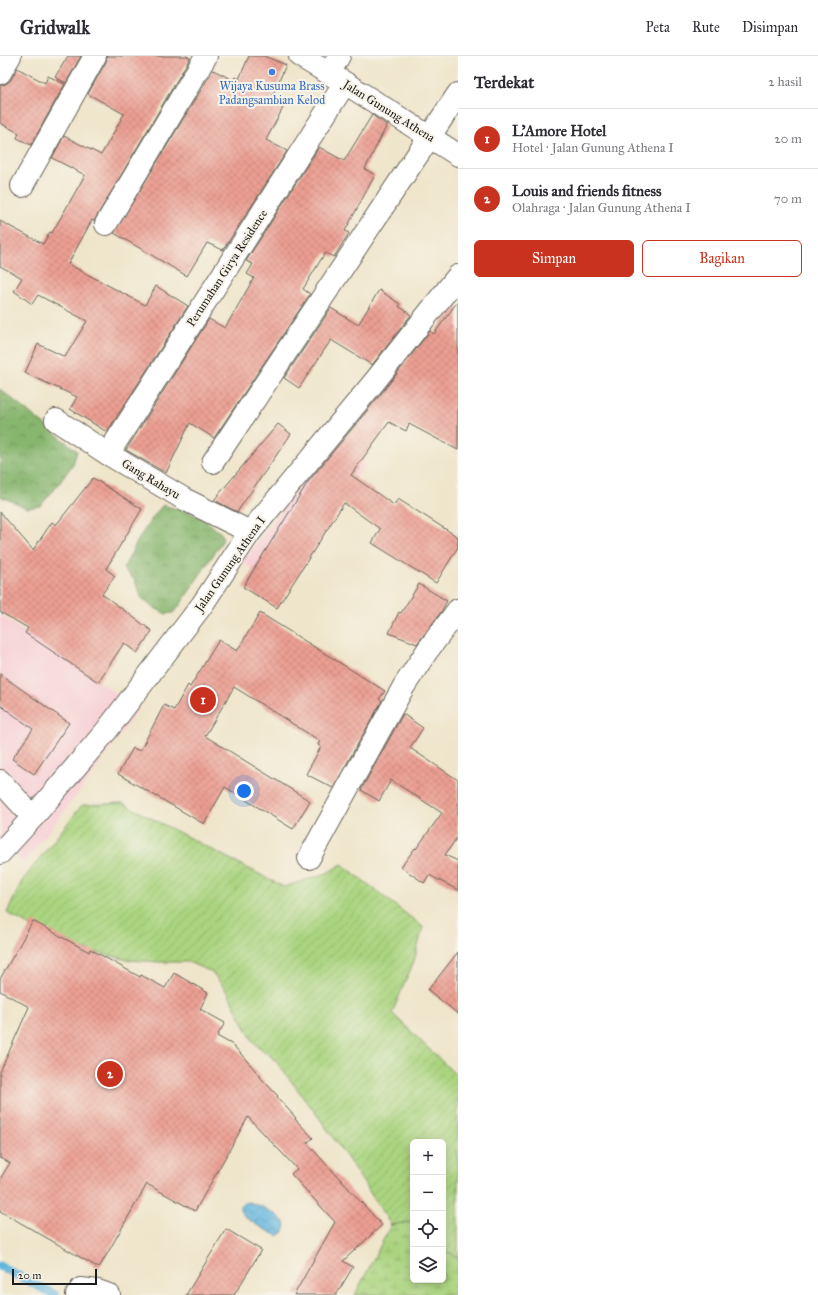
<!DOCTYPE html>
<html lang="id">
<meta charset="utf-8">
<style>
:root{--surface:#fff;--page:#f2f2f3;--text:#2b2b33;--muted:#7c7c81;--line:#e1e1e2;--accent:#c8321e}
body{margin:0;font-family:"IM FELL Great Primer",serif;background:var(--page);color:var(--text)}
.controls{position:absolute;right:12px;bottom:12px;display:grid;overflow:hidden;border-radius:6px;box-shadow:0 2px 10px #0003}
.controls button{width:36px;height:36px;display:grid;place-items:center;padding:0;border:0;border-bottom:1px solid var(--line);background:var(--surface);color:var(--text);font:20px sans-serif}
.scale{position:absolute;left:12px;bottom:10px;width:85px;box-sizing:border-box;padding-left:4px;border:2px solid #1c1c1c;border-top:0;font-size:11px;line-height:14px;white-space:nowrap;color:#1c1c1c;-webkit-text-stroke:3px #f7f3e8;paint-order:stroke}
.you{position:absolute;left:244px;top:735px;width:14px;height:14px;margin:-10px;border:3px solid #fff;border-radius:50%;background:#1a73e8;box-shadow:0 0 0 6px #1a73e833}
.badge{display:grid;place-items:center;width:26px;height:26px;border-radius:50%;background:var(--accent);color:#fff;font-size:13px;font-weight:700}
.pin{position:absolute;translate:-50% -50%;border:2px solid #fff;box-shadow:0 1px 4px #0006}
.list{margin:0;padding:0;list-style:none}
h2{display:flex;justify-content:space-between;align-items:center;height:52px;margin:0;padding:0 16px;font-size:17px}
h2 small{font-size:13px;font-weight:400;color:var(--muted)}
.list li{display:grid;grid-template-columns:26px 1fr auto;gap:12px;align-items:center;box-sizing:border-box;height:60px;padding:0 16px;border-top:1px solid var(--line)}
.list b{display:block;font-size:15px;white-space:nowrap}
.list p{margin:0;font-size:13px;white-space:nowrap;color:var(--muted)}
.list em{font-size:13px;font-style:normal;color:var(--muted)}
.actions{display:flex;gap:8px;padding:12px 16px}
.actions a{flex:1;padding:9px 0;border:1px solid var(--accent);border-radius:6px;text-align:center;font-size:14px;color:var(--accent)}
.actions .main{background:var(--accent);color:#fff}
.icon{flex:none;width:22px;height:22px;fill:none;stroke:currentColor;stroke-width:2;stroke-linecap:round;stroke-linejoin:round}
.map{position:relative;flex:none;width:458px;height:1239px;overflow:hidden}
header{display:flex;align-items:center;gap:24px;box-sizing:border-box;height:56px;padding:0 20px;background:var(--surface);border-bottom:1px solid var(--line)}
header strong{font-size:19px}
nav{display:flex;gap:22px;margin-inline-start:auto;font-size:14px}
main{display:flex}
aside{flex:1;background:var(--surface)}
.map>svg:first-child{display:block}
</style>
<header>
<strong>Gridwalk</strong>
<nav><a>Peta</a><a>Rute</a><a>Disimpan</a></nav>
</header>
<main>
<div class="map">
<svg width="458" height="1239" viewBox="0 0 458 1239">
<defs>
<pattern id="forest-crowns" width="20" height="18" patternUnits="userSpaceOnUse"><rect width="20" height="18" fill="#87b66e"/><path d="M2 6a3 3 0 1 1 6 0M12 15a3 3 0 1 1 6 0" fill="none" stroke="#6e935a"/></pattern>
<pattern id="wetland-marsh" width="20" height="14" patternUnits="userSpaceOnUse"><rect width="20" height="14" fill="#aad47f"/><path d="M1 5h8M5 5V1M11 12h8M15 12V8" fill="none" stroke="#92b56d"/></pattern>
<pattern id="garden-furrows" width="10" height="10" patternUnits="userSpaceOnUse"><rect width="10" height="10" fill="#aad47f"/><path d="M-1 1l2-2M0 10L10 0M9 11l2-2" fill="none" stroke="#92b56d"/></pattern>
<pattern id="water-waves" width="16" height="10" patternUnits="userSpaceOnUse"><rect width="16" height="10" fill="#61b5dd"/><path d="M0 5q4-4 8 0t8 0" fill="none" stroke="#4f92b2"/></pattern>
<pattern id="building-cross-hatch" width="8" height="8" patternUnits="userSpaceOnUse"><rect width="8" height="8" fill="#ec9f93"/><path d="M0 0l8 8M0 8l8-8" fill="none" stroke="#ca887e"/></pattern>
</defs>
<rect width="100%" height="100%" fill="#f7f3e8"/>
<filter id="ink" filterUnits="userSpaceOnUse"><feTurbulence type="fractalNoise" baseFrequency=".025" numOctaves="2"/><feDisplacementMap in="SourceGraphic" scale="8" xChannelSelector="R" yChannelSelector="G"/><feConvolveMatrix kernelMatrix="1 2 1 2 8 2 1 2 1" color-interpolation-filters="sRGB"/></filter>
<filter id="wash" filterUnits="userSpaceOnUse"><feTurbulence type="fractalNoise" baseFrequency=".012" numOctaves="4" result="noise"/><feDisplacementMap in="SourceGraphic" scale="16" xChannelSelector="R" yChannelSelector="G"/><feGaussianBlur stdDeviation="0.9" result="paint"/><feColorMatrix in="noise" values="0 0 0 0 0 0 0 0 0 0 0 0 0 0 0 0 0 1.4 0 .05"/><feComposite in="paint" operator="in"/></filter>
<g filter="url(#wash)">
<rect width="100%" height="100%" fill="#efe5ca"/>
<!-- built -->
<g fill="#f7cfd5">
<polygon points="332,385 365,409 280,535 242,506"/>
<polygon points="0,559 139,652 78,738 24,807 0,785"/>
</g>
<!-- forest -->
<g fill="url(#forest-crowns)" stroke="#526945">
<polygon points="0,333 77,395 73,408 58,429 40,450 27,452 0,440"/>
<path d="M163,449C176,453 192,456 203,463C210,467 214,473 221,477L223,484L178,552L173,557L166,558L153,551L142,543L134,523L123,513C135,490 145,468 163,449Z"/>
</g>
<!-- wetland -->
<polygon fill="url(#wetland-marsh)" stroke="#63784e" points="413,1165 413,1224 443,1224 443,1194 458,1201 458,1239 355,1239 391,1169"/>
<!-- garden -->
<polygon fill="url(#garden-furrows)" stroke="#63784e" points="122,747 284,831 327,817 342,808 423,871 414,905 392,957 458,1021 458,1201 443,1194 443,1086 413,1086 413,1165 391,1169 348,1103 320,1063 275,1004 253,986 228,937 212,916 188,906 159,906 128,904 65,889 7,857 22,825 82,749"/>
<!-- water -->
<path fill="url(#water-waves)" stroke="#3e687c" d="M248,1146C259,1148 282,1160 286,1169L284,1176L278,1180L274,1178C266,1174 222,1153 248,1146Z"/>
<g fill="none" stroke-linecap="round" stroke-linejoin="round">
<!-- stream -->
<polyline stroke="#61b5dd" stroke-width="9" points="0,1210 55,1239"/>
</g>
<g id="blocks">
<!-- building -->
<g fill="url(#building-cross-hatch)">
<polygon points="68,0 81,0 66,27 55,21"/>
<polygon points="107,0 187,0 190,2 94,165 92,164 68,208 145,249 156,230 188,250 107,376 70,353 77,341 25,317 38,288 65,301 87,265 38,239 32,248 14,235 22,222 0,210 0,165 43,188 50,176 52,177 85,119 52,102 64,80 101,99 124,58 88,38 106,6"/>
<polygon points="249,0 264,0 286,9 270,45 283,52 266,84 287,95 223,194 207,187 187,220 114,177 213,14 233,24 235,21 239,23"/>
<polygon points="17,12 45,27 48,20 65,28 31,89 17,82 19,77 0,67 0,29 6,28 11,24"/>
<polygon points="372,59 387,69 365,113 375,119 345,175 349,177 334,201 325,197 303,233 310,238 214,382 190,367 166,417 126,394 209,263 225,272 254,222 247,218 253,208 246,205 319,91 344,105"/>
<polygon points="379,234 400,248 399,250 411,259 372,309 331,284 299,332 284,322 331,252 358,269"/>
<polygon points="458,245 458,394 409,368 406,375 389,366 351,419 394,449 398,443 458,481 458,491 436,527 372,487 380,473 344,447 277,552 243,531 308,426 385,333 430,275 434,278"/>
<polygon points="278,368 291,378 237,456 214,444"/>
<polygon points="93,422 142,453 106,513 115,520 102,538 152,575 137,597 124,587 98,626 25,577 28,572 0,556 0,456 33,494 52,466 56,469"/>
<polygon points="419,528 447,545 441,556 417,588 389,577 399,556 401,557"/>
<polygon points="260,557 385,635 379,643 382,645 333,732 306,718 321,691 318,689 320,685 234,631 205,680 310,745 293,773 225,731 204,768 118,718 133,692 140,695 164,649 174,654 188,629 190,631 219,584 237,595"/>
<polygon points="0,618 69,667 34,718 12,703 33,673 0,649"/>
<polygon points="403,658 423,672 410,692 458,724 458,780 445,799 458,805 458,834 429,819 424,827 401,811 415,792 416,793 442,757 391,724 379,745 361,734"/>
<polygon points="33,865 89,896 90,893 140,921 141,919 165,932 174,917 208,937 200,953 225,967 217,980 233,989 261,1021 260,1021 278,1040 277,1041 296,1062 295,1063 313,1082 307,1087 382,1169 343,1205 353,1211 336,1239 294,1239 335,1166 291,1118 297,1113 248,1061 195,1155 147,1128 99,1212 0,1155 0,1123 10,1107 0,1102 0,1016 29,951 0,935 0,923"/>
<polygon points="458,896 458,958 428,934"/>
<polygon points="226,1173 261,1194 250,1213 234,1239 186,1239"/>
</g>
</g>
</g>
<g filter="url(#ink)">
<use href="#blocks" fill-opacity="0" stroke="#666259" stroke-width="1"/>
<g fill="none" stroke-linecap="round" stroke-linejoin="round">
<!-- minor casing -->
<g stroke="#666259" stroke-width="24">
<g id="minor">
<polyline points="0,17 10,0"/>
<polyline points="329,18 339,0"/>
<polyline points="22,130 95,0"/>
<polyline points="106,168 206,0"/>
<polyline points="56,364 108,398 186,444 250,476"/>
<polyline points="108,398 345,27"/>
<polyline points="213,406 458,38"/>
<polyline points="0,725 33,761"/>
<polyline points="0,797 33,761 107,674 202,549 250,476 375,325 458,220"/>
<polyline points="309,802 404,630 427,595 458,554"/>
<polyline points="77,1239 81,1233 98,1235 109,1239"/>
</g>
</g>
<!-- tertiary casing -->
<g stroke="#666259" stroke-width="24">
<polyline id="tertiary" points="300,0 345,27 458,99"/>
</g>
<!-- minor -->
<use href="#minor" stroke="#fff" stroke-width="22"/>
<!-- tertiary -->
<use href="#tertiary" stroke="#fff" stroke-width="22"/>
</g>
</g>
<!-- markers -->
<circle fill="#3f7fe0" stroke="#f7f3e8" stroke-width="1.5" cx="272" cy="16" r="4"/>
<g text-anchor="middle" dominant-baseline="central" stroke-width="4" stroke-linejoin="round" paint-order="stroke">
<!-- shop labels -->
<g font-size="12" fill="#366cbe" stroke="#f7f3e8">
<text x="272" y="30">Wijaya Kusuma Brass<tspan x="272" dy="14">Padangsambian Kelod</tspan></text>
</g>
<!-- street labels -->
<g font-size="12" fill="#1c1c1c" stroke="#f7f3e8">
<text transform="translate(389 55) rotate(32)">Jalan Gunung Athena</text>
<text transform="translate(227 212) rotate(-57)">Perumahan Girya Residence</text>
<text transform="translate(151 423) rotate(31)">Gang Rahayu</text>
<text transform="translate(230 508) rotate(-55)">Jalan Gunung Athena I</text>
</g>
</g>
</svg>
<div class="controls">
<button>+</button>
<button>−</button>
<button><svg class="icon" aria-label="locate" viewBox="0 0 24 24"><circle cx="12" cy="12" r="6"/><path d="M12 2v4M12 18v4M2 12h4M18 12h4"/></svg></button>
<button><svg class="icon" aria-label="layers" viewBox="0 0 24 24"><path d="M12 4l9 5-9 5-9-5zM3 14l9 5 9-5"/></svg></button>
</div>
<div class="scale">20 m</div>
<div class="you"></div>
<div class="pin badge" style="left:203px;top:644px">1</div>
<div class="pin badge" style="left:110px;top:1018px">2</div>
</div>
<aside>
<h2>Terdekat<small>2 hasil</small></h2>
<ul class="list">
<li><span class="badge">1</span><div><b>L'Amore Hotel</b><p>Hotel · Jalan Gunung Athena I</p></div><em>20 m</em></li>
<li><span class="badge">2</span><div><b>Louis and friends fitness</b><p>Olahraga · Jalan Gunung Athena I</p></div><em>70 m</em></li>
</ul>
<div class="actions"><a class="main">Simpan</a><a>Bagikan</a></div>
</aside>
</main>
